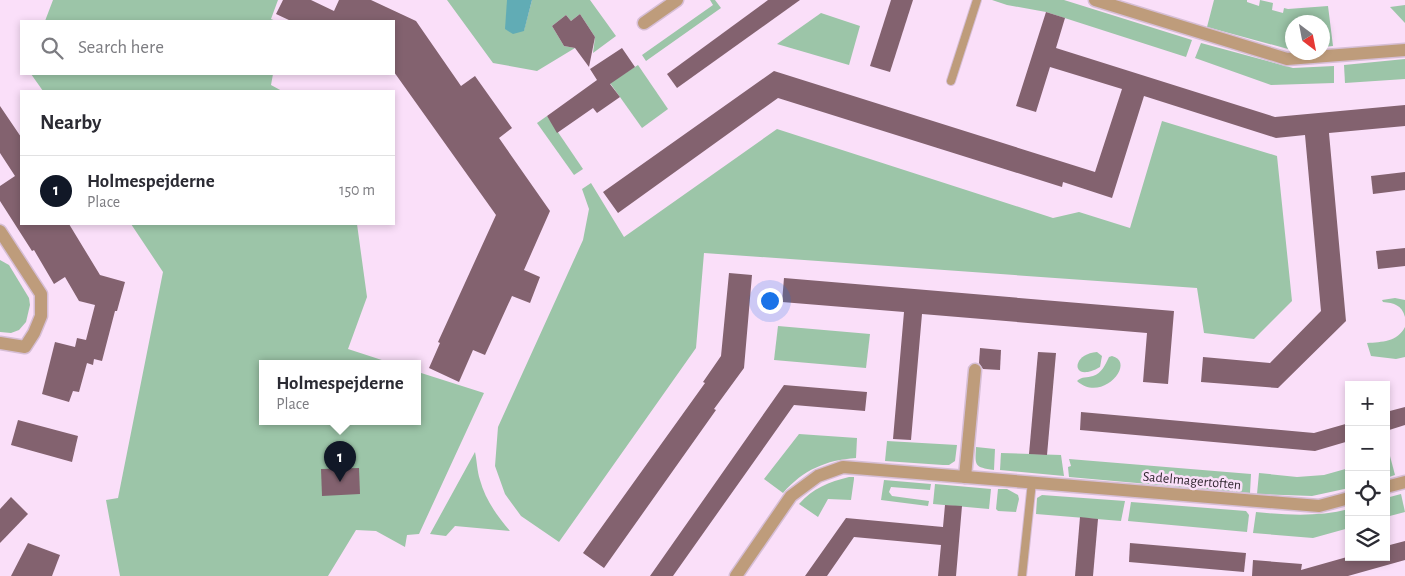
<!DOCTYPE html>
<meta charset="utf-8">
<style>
:root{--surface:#fff;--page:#f7f7f7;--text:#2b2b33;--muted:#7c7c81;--line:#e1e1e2;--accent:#111827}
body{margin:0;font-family:"Alegreya Sans",sans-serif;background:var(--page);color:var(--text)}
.controls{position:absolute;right:15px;bottom:15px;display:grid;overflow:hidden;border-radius:0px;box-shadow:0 2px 8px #0003}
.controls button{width:45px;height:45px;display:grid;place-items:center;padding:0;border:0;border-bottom:1px solid var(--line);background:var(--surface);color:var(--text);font:25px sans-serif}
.compass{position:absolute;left:1285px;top:15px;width:45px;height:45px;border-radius:50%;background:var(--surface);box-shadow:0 2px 8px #0003;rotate:148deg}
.you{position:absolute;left:769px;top:300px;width:18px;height:18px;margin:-12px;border:4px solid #fff;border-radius:50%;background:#1a73e8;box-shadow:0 0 0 8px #1a73e833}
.badge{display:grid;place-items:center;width:32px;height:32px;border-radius:50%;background:var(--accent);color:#fff;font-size:16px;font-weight:700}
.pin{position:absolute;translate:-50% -41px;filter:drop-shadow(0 1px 2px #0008)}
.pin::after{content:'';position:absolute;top:26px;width:18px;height:15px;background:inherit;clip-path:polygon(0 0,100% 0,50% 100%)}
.popup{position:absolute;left:259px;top:360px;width:162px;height:65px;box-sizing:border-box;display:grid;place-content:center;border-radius:0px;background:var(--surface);filter:drop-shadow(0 1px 4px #0005);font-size:16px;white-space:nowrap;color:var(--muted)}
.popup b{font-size:19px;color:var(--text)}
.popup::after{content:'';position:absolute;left:50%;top:100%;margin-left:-10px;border:10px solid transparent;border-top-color:var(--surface)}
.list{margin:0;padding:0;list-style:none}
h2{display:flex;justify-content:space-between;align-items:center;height:65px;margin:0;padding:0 20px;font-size:21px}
h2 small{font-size:16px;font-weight:400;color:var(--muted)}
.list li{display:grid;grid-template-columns:32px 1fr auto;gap:15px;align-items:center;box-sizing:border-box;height:70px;padding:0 20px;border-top:1px solid var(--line)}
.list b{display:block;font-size:19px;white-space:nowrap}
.list p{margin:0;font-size:16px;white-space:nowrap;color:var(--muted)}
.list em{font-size:16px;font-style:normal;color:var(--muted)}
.icon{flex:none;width:28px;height:28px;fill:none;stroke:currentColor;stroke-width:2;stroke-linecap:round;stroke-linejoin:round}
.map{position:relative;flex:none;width:1405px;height:576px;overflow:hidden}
.search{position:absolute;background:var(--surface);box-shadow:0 2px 8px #0003;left:20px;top:20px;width:375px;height:55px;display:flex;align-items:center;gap:12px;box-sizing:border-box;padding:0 18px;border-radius:0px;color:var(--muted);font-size:19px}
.panel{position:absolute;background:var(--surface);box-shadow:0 2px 8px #0003;left:20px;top:90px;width:375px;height:135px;border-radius:0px}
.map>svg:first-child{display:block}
</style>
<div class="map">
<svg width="1405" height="576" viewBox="0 0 1405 576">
<rect width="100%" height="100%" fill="#fadff9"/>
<!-- green -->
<g fill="#9cc5a8">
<polygon points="53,0 278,0 271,19 276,21 45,21"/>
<polygon points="447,0 507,0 507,5 524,30 532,0 590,0 616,36 593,53 595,37 580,14 571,21 566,15 552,26 564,46 575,48 537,71 493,63"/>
<polygon points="710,0 715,0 721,8 646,61 642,55 713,5"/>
<polygon points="992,0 1064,0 1192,40 1186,57 1046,12 1007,5"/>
<polygon points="1214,0 1247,0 1247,2 1259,6 1260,0 1273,3 1272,10 1283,13 1284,8 1288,9 1328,6 1333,46 1323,47 1322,22 1292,22 1292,49 1288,49 1207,27"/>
<polygon points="1405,5 1405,23 1390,7"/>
<polygon points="821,13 860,26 849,65 777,44"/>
<polygon points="1201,43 1293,68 1334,66 1334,83 1271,85 1195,58"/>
<polygon points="1405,59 1405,79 1345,83 1344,65"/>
<polygon points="638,65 668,109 642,128 610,83"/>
<polygon points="31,74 273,74 271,85 282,91 43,91"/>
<polygon points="547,116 583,169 574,175 537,123"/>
<polygon points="1162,121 1277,156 1292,301 1254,339 1204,333 1197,288 704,253 696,348 559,542 521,516 505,494 495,466 498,427 583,240 589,209 582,189 591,183 624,237 777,129 1053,218 1079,212 1130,228"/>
<polygon points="131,224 357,224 367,297 348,349 391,363 262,363 262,421 418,421 418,372 484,393 419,534 407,535 405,547 376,531 356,530 328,576 120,576 106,500 118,498 163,272"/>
<polygon points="0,260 9,265 29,298 30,305 26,322 19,330 11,333 0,332"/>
<path d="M1395,298L1405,300V317C1402,305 1394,303 1383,302L1382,300Z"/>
<polygon points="778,326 870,334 866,368 774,360"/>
<path d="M1405,327V357L1396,359L1371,356L1367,343C1382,342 1397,342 1405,327Z"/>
<path d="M1097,352L1102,356L1100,367C1071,384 1070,354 1097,352Z"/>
<path d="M1112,356C1137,362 1102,404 1077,381C1082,376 1087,378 1093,376C1102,373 1105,365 1109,357Z"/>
<path d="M799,434L857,438L856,458C826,460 803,470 783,493L764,479Z"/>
<polygon points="887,441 957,445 955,461 949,465 943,465 885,461"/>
<path d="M976,447L995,449L994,470C974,467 975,466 976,447Z"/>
<path d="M475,452C477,461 477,471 480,480C485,499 497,516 510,531L455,526L446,536L430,534Z"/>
<polygon points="1001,453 1061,455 1064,476 1000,470"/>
<polygon points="1390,456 1395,475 1386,478 1386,457"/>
<polygon points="1069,459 1251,474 1250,493 1069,477 1068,467 1071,466"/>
<polygon points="1349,468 1349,488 1312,496 1257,494 1259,473 1297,477 1324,475"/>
<path d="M849,477H854V479L851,500L828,499L818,517L799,504C813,488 829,482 849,477Z"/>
<polygon points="884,480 931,484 930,490 891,487 889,492 892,496 929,501 928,506 881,500"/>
<polygon points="935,484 991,489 989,509 933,504"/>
<polygon points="998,489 1007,489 1018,495 1019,499 1016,512 998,511 996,509"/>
<polygon points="1401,494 1405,512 1386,517 1386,498"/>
<polygon points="1042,495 1125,501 1121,521 1036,514 1037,498"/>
<polygon points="1131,502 1246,511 1249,515 1247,532 1128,521"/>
<path d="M1349,509V528L1313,538L1253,533L1256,512C1287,515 1318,517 1349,509Z"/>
</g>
<!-- water -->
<polygon fill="#61acb5" points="507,0 532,0 524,31 513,34 505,29"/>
<!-- building -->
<g fill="#83626f">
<polygon points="283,0 311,0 334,11 339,0 371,0 416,21 461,86 475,76 512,128 499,138 550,211 524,270 540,277 530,303 512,296 485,355 473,350 459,382 429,368 440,343 438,342 496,215 394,72 394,21 291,21 276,14"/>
<polygon points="768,0 800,0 677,88 667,74"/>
<polygon points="891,0 913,0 890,72 870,66"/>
<polygon points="1046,12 1065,18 1056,48 1275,117 1405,105 1405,126 1329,133 1346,321 1278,388 1201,382 1203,357 1270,363 1321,311 1305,135 1276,138 1144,96 1112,198 1063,182 1062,187 778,98 618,213 603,192 774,71 1095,172 1122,89 1050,67 1036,112 1016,106"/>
<polygon points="580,14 595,37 589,67 575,48 564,46 552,26 566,15 571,21"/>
<polygon points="622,48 635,67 610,84 620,97 597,113 593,108 557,133 547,116 597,80 590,69"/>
<polygon points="0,106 21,137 21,224 69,224 100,275 125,282 117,311 115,311 102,361 94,359 93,365 87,363 79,392 73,391 69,402 42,394 55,342 75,347 77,338 86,340 95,305 79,301 65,277 54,284 34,250 32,251 0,201 0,186 15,176 0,153"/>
<polygon points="1405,172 1405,190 1373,194 1371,176"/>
<polygon points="1405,248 1405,266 1378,269 1376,251"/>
<polygon points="729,273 752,275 744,368 714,409 716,410 604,568 583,553 705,383 703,382 721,356"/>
<polygon points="784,278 1174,311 1168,384 1143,382 1147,333 922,314 911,440 893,439 904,312 782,302"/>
<polygon points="980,348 1001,350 1000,370 983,369 979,363"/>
<polygon points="1038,352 1056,353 1047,455 1029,454"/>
<polygon points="784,385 867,392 865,411 794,405 673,576 650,576"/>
<polygon points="1405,407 1405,425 1386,431 1386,412"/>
<polygon points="1081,412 1314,433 1349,423 1349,441 1315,451 1080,430"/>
<polygon points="18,420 78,436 72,462 11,445"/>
<polygon points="359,468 360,494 322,496 321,469"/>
<polygon points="11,497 28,514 0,543 0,509"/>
<polygon points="945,505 962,506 956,576 938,576 941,545 854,537 827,576 805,576 846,518 943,527"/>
<polygon points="1080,517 1098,519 1093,576 1075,576"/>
<polygon points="1405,541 1405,560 1348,576 1252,576 1253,560 1302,564 1301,570 1347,557 1386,557 1386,546"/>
<polygon points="28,543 60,555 52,576 11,576"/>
<polygon points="1130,543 1246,553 1244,572 1129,562"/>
</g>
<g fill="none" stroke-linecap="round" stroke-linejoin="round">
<!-- service casing -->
<g stroke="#d6bed5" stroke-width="10">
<g id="service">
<polyline points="951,81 977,0"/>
<polyline points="1022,576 1032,482"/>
</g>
</g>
<!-- minor casing -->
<g stroke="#d6bed5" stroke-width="15">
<g id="minor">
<polyline points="1095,0 1287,59 1405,50"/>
<polyline points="644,23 677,0"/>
<polyline points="0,231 41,294 41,316 34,333 25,347 0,343"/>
<polyline points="965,477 975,370"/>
<polyline points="1386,487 1405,482"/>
<polyline points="736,576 791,496 818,476 843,467 1319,506 1349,498"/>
</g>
</g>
<!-- service -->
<use href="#service" stroke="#be9c7b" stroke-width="8"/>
<!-- minor -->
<use href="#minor" stroke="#be9c7b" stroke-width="12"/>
</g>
<g text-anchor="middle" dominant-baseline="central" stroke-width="5" stroke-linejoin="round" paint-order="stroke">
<!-- street labels -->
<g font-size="14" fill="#342933" stroke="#fadff9">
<text transform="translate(1192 481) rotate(5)">Sadelmagertoften</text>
</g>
</g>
</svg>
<div class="controls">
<button>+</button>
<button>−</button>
<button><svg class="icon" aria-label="locate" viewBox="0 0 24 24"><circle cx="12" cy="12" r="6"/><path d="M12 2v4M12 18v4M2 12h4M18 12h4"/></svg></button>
<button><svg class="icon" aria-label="layers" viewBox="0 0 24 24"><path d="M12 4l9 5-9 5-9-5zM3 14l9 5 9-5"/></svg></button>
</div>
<svg class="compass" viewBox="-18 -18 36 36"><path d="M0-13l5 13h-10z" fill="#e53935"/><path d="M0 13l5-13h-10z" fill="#7c7c81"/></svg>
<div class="you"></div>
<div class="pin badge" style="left:340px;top:482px">1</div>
<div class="popup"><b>Holmespejderne</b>Place</div>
<div class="search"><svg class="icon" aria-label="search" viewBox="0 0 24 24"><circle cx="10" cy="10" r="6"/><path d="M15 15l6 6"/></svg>Search here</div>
<section class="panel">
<h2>Nearby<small></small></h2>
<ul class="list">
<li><span class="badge">1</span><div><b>Holmespejderne</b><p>Place</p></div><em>150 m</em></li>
</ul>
</section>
</div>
